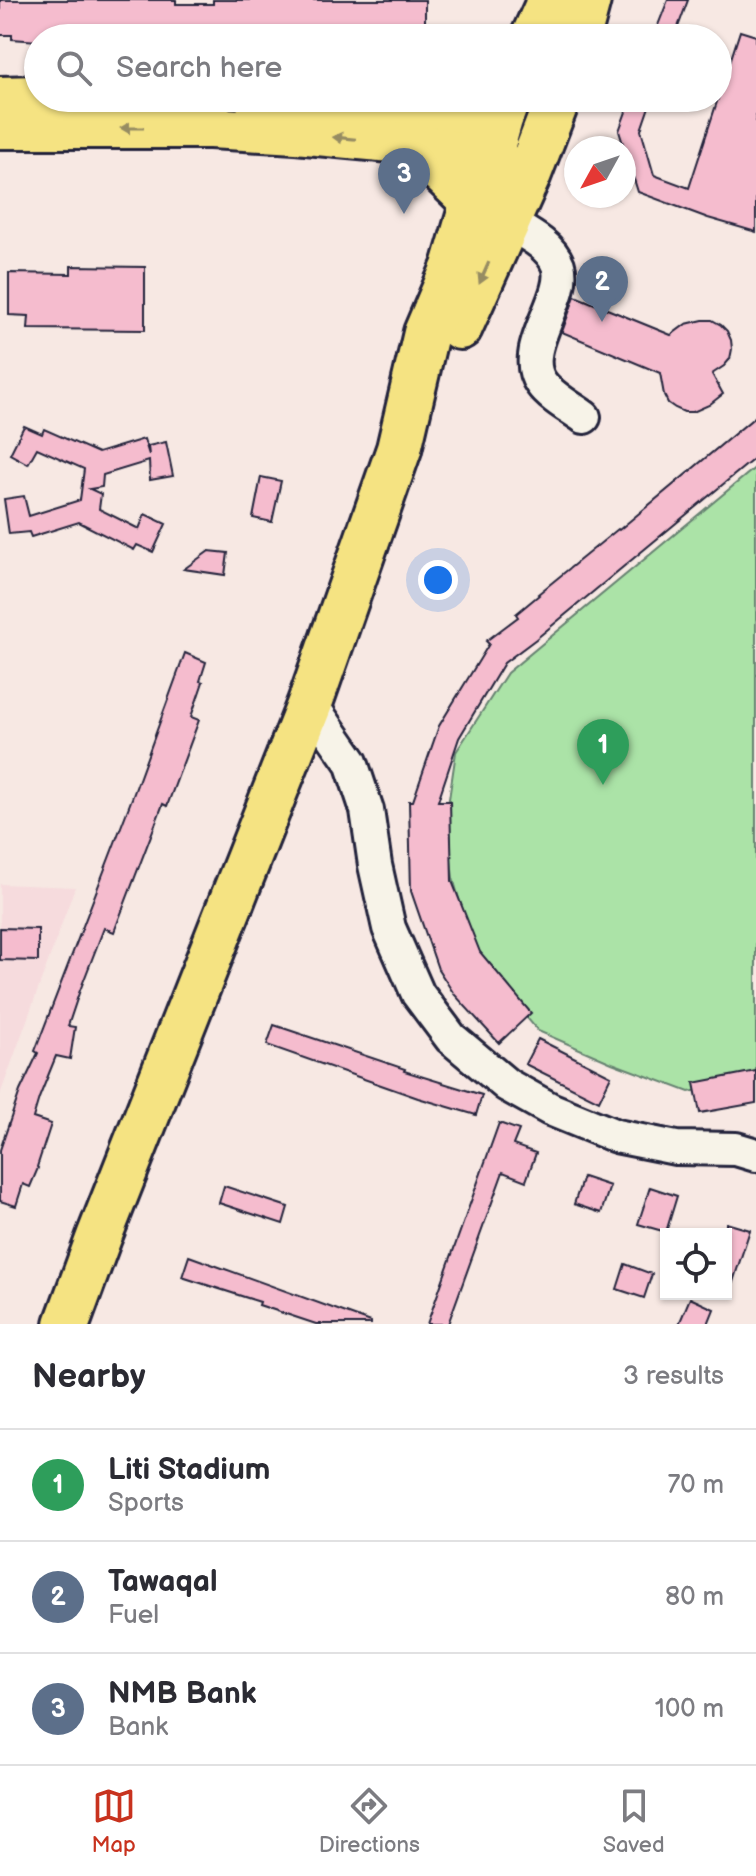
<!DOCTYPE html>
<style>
:root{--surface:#fff;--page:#f7f7f7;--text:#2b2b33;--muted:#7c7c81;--line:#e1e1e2;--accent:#c8321e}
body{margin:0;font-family:"Balsamiq Sans",sans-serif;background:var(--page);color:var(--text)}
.controls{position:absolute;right:24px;bottom:24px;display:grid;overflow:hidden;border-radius:0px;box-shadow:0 2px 6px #0004}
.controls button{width:72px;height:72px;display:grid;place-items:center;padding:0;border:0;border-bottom:2px solid var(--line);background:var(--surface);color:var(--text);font:40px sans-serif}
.compass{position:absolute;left:564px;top:136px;width:72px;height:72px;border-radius:50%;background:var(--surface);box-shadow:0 2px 6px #0004;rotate:230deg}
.you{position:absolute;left:438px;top:580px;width:28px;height:28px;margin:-20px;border:6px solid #fff;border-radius:50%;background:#1a73e8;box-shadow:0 0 0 12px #1a73e833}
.badge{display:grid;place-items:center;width:52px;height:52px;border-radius:50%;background:var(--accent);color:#fff;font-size:26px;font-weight:700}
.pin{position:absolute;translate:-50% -66px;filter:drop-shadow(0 2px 4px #0008)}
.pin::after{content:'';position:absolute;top:42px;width:28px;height:24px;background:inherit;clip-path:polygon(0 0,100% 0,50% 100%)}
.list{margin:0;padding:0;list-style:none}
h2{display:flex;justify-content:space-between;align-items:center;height:104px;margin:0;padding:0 32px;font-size:34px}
h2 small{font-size:26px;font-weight:400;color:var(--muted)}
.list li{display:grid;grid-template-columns:52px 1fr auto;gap:24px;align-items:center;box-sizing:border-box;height:112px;padding:0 32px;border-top:2px solid var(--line)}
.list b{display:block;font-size:30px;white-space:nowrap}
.list p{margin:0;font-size:26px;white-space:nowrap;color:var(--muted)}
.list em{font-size:26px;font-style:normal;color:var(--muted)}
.icon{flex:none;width:44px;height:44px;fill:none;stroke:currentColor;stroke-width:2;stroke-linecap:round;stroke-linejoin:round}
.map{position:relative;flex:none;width:756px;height:1324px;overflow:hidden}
.search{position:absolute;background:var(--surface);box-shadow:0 2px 6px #0004;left:24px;right:24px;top:24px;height:88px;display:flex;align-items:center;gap:20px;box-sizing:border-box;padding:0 28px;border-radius:44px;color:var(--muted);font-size:30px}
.sheet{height:440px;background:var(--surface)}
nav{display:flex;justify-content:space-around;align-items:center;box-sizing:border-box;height:112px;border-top:2px solid var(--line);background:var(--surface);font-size:22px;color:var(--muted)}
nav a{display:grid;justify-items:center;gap:4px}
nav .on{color:var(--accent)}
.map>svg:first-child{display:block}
</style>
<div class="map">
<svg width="756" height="1324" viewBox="0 0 756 1324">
<rect width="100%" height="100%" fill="#f7e8e3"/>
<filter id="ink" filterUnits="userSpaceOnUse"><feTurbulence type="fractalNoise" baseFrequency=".0125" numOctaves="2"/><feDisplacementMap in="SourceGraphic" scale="16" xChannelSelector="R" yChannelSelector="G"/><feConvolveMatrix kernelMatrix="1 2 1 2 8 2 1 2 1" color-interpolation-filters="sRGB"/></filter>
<g filter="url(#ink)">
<!-- built -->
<polygon fill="#f6dbdd" points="0,884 75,887 0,1095"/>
<!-- green -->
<polygon fill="#abe3a7" stroke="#668271" stroke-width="2" points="756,467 756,1079 689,1092 612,1063 538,1031 476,957 453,878 446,819 456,752 507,673"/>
<!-- building -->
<g fill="#f5bcce" stroke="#22223b" stroke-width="2">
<polygon points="0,0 176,0 176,4 213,4 213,0 425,0 425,37 293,38 255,36 255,38 164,38 164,36 114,37 114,35 54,36 54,38 38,38 38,41 12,39 12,35 0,35"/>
<polygon points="668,0 688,0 674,38 653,38"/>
<polygon points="740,31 756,36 756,232 708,218 638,192 619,131 631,98 652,98 641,130 654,175 689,188"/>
<polygon points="71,266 145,267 145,330 28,329 29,316 9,315 9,273 71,274"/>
<polygon points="575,296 671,335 686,324 703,320 712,320 721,325 727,331 731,340 732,349 730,359 724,366 712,374 723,394 709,405 693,412 684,412 675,408 668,403 664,395 660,373 562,332"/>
<polygon points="756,416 756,457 536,639 504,663 459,738 438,801 450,801 452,881 480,952 531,1013 499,1043 454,994 438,969 411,891 409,801 413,801 439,726 489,644 486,641 518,617 516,614 539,595 538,594 618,529 619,530"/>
<polygon points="24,426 42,434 44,429 98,453 144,439 149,455 148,446 166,442 173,476 150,480 149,461 103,475 102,487 90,489 101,494 99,509 139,529 145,514 166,524 153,552 137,545 134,550 79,522 31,537 29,532 9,534 4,499 24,496 29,516 80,500 84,469 37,448 28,464 10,454"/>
<polygon points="261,477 281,481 272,522 253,518"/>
<polygon points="209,551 228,553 225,575 184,569"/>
<polygon points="185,653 206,662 200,681 203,682 191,717 199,720 167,806 163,804 114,932 104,928 79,993 68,1026 75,1027 70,1059 56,1056 39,1098 33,1118 51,1124 37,1167 38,1168 30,1187 23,1184 16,1206 0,1201 0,1150 20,1091 38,1053 35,1051 134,793"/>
<polygon points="0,928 38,929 38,961 0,960"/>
<polygon points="274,1025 405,1069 404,1071 482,1095 476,1115 418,1098 267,1045"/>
<polygon points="538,1039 611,1076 599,1101 525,1064"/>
<polygon points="756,1071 756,1103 700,1113 694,1083"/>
<polygon points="499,1123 519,1130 513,1145 536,1153 526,1181 503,1172 448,1324 427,1324"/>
<polygon points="583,1177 610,1186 601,1213 574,1204"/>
<polygon points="224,1186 288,1207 283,1224 219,1203"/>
<polygon points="650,1187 677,1196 666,1232 638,1224"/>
<polygon points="726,1223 750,1230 730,1291 726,1291"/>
<polygon points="189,1256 371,1322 371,1324 316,1324 259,1305 260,1302 182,1277"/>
<polygon points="625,1264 652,1274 644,1298 617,1289"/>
<polygon points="690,1298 714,1309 708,1324 679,1324"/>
</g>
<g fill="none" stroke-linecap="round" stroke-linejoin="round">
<!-- minor casing -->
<g stroke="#22223b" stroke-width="38">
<g id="minor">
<path d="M507,222C525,233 550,244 558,265C569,297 517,349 541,383C551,397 570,407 584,417"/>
<polyline points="310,703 351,762 367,810 375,865 389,928 418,994 451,1038 507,1085 550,1109 616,1136 676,1148 736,1149 756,1155"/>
</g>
</g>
<!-- major casing -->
<g stroke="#22223b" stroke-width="46">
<g id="major">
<polyline points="0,97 38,96"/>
<polyline points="254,98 305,101 500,119"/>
<polyline points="0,128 210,128 296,133 413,144 489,158 518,170"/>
</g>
</g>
<!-- highway casing -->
<g stroke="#22223b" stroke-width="50">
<g id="highway">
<polyline points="533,38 550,0"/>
<polyline points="578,38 588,0"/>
<polyline points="413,144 473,202"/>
<polyline points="460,327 528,176 558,98"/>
<polyline points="67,1324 99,1237 310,703 399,449 426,333 454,267 473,202 489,158 500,119 508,98"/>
</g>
</g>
<!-- minor -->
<use href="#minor" stroke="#f7f3e8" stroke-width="32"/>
<!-- major -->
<use href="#major" stroke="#f5e382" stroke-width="40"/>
<!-- highway -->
<use href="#highway" stroke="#f5e382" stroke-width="44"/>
</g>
<!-- one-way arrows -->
<defs><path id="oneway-solid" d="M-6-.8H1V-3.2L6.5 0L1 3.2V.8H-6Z" transform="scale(2)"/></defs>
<g fill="#968c62">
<use href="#oneway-solid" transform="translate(132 128) rotate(-180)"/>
<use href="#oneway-solid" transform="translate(344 138) rotate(-174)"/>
<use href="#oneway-solid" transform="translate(484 273) rotate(114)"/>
</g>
</g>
</svg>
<div class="controls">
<button><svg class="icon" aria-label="locate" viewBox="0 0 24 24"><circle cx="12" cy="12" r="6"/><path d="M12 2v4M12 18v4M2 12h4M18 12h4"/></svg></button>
</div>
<svg class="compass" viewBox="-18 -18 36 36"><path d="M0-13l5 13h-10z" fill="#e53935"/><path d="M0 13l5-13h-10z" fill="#7c7c81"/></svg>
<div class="you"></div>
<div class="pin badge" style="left:603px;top:785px;background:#2e9e5b">1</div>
<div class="pin badge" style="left:602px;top:322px;background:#5c6f8a">2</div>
<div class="pin badge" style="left:404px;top:214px;background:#5c6f8a">3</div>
<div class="search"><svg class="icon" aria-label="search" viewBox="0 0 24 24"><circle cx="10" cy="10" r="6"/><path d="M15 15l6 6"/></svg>Search here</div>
</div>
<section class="sheet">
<h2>Nearby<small>3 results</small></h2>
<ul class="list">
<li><span class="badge" style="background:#2e9e5b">1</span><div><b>Liti Stadium</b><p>Sports</p></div><em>70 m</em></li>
<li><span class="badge" style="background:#5c6f8a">2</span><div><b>Tawaqal</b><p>Fuel</p></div><em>80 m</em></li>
<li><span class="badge" style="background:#5c6f8a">3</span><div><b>NMB Bank</b><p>Bank</p></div><em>100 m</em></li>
</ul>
</section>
<nav>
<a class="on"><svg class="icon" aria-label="map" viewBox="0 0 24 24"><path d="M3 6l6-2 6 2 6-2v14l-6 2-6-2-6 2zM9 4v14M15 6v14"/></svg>Map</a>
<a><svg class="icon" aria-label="directions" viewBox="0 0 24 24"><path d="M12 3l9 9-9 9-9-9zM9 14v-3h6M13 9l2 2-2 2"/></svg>Directions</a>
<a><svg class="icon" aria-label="saved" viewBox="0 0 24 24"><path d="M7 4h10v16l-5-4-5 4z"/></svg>Saved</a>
</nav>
